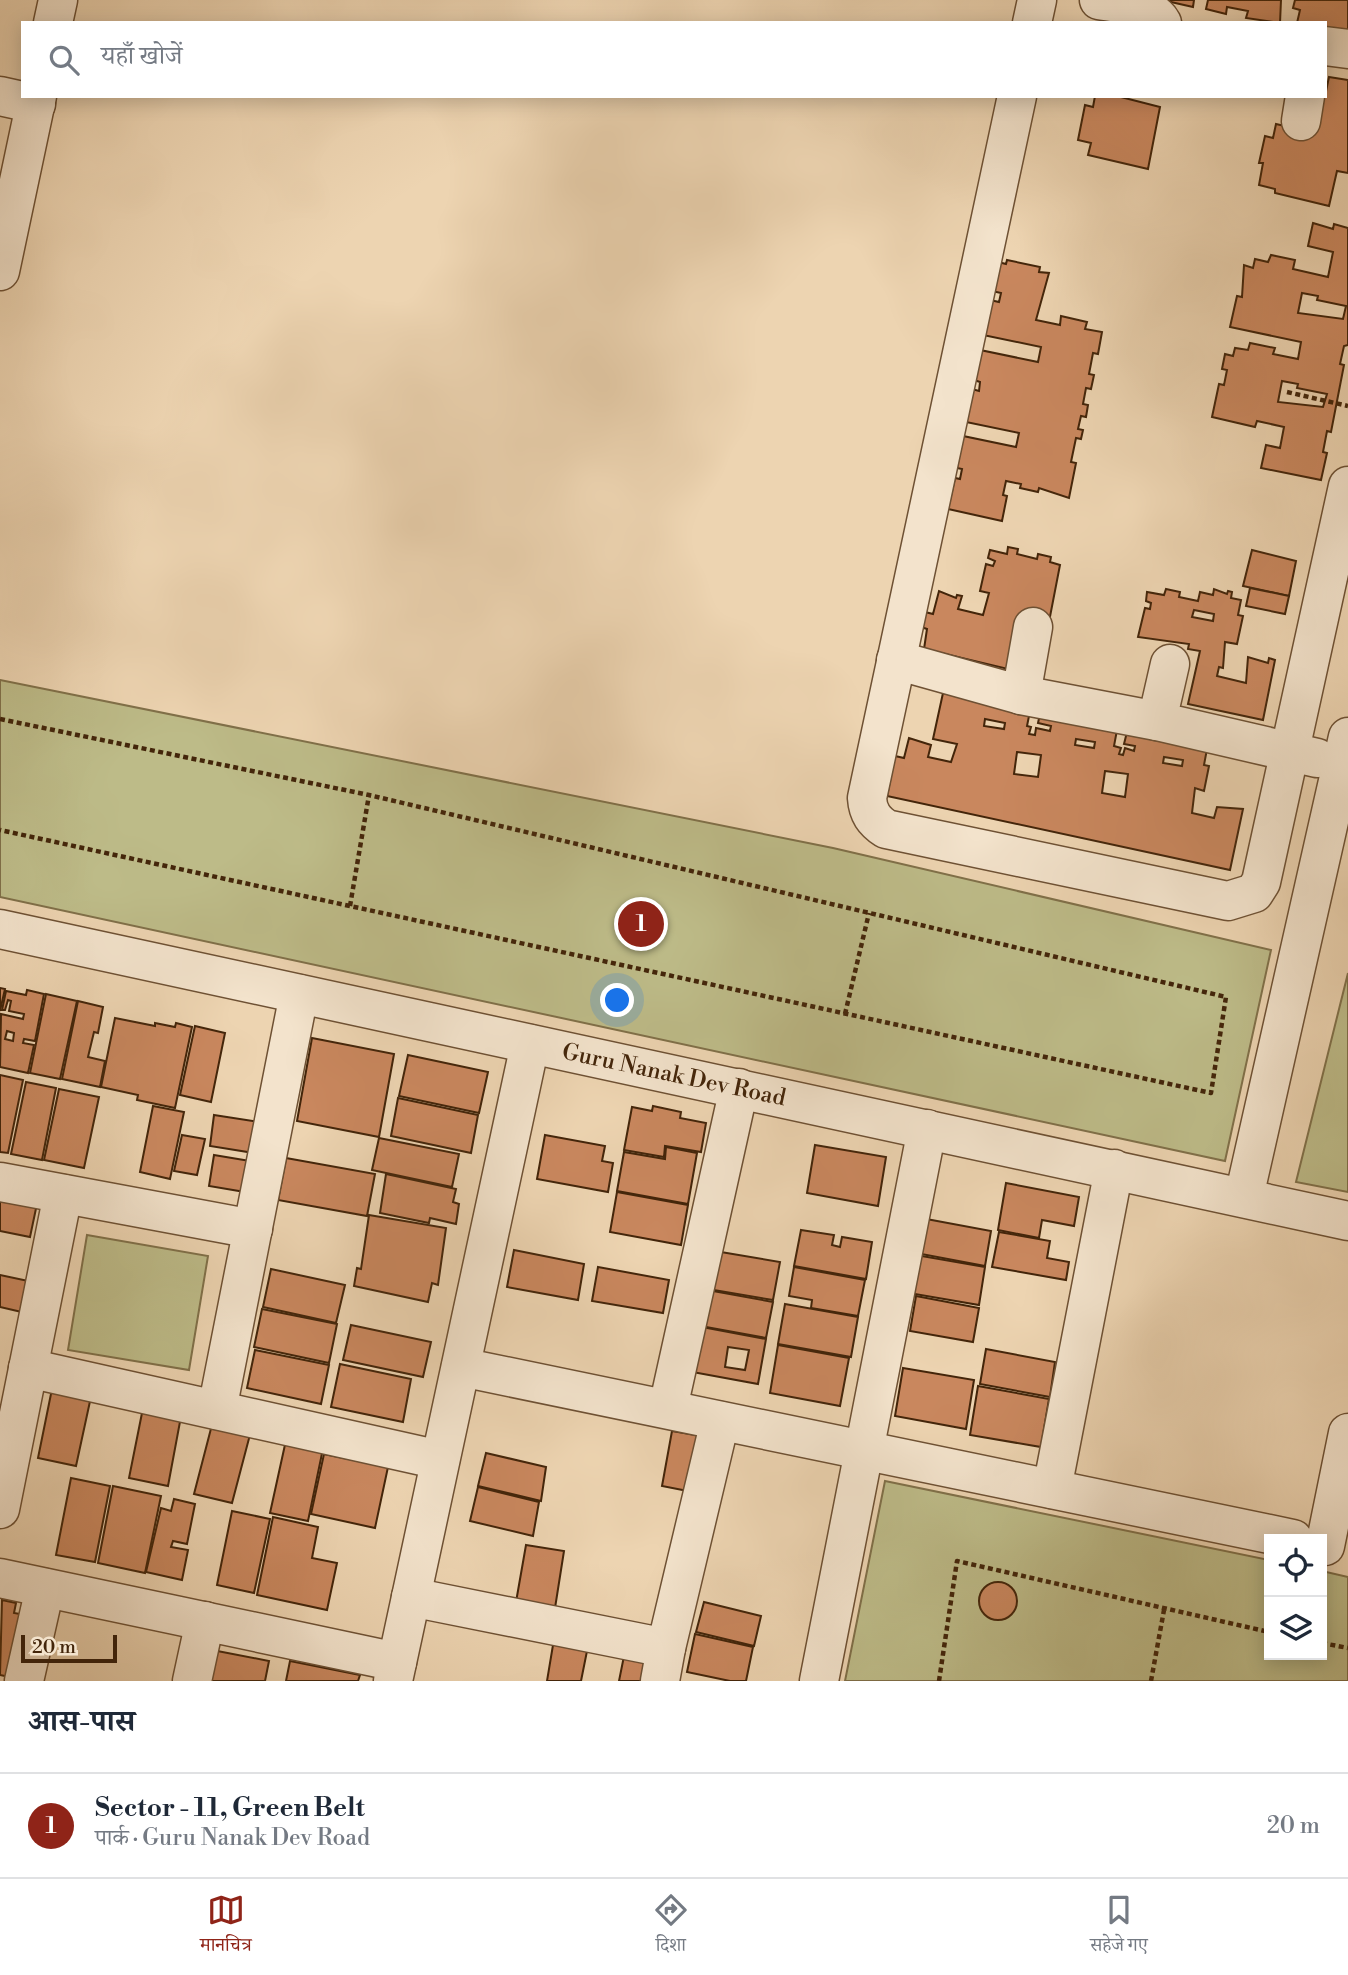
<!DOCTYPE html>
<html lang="hi">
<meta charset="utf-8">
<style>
:root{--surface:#fff;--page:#f6f6f7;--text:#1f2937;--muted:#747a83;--line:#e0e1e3;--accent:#8f2418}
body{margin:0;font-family:"Libre Bodoni","Noto Serif Devanagari",serif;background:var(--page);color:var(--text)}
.controls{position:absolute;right:21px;bottom:21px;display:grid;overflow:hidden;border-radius:0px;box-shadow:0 4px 18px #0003}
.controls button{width:63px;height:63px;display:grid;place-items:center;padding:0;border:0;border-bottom:2px solid var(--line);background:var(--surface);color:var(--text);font:35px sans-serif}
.scale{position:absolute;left:21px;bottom:18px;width:96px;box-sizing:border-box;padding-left:7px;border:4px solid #43250a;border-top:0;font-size:19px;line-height:24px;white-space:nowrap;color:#43250a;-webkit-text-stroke:5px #f3e3cc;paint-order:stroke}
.you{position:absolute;left:618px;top:1001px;width:24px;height:24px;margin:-18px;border:5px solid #fff;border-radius:50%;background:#1a73e8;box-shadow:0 0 0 10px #1a73e833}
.badge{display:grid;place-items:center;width:46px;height:46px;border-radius:50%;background:var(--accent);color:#fff;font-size:23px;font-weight:700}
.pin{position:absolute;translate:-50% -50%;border:4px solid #fff;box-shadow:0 2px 7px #0006}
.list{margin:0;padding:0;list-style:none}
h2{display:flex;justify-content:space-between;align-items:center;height:91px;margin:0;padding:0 28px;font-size:30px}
h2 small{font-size:23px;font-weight:400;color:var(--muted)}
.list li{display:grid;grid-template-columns:46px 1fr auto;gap:21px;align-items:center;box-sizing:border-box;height:105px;padding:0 28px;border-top:2px solid var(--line)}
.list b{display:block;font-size:26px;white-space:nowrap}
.list p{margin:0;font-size:23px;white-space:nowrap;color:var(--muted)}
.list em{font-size:23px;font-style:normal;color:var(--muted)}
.icon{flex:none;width:38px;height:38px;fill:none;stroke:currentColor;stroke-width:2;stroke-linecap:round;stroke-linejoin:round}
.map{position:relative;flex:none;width:1348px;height:1681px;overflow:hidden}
.search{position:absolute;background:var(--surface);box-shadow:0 4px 18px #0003;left:21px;right:21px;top:21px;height:77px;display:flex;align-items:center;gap:18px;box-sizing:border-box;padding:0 24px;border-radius:0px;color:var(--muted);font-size:26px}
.sheet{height:196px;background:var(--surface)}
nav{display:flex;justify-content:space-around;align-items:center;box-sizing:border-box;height:98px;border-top:2px solid var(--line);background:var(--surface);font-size:19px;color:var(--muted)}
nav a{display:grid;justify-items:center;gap:4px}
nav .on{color:var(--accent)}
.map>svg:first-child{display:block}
</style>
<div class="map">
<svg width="1348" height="1681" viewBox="0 0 1348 1681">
<rect width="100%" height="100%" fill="#edd4b1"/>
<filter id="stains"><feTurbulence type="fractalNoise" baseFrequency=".00286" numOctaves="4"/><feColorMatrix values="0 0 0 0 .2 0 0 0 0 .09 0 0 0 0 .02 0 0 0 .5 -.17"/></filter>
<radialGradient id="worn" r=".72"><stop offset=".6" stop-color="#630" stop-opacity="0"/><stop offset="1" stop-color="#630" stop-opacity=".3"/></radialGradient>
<!-- park -->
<g fill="#bdbb88" stroke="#807049" stroke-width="2">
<polygon points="0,680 833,848 1271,950 1225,1161 0,897"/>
<polygon points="1348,973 1348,1192 1296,1182"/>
<polygon points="87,1235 208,1256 189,1370 68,1350"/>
<polygon points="885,1481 1269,1560 1269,1655 1322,1655 1322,1571 1348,1577 1348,1681 845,1681"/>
</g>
<!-- building -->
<g fill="#c9875e" stroke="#43250a" stroke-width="2" fill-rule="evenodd">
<polygon points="1162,0 1194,0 1193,7"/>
<polygon points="1208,0 1281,0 1280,23 1246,18 1248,11 1227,7 1226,14 1206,9"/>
<polygon points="1295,0 1348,0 1348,40 1325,28 1325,23 1297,23 1300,10 1293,8"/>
<polygon points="1329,77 1348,80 1348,173 1337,171 1329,206 1275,193 1275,189 1259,185 1263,163 1259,163 1265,136 1273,138 1276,124 1293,128 1320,96 1325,96"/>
<polygon points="1095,96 1117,96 1160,107 1148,169 1088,155 1091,143 1078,140 1085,105 1093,107"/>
<path d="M1313,223L1333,229L1334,224L1348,228V345L1344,346L1340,364L1344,365L1331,432L1327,431L1323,452L1327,453L1321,480L1261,468L1266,445L1280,448L1284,427L1257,421L1255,427L1212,417L1219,384L1224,385L1227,370L1222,369L1225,354L1233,356L1235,348L1248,350L1250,343L1275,348L1273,354L1298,359L1301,342L1230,327L1237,296L1242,297L1244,265L1253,268L1255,259L1268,262L1271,255L1295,260L1293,269L1328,277L1333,252L1308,246ZM1302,293L1318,296L1317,300L1346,306L1343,319L1298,313ZM1282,381L1298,384L1297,388L1327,394L1323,407L1278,402Z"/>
<polygon points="1007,260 1040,267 1039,272 1049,273 1036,320 1060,325 1061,316 1087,322 1085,329 1102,332 1098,354 1093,353 1089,374 1094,375 1091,389 1086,388 1083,404 1088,405 1086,417 1081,416 1078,429 1083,430 1081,439 1076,438 1071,462 1076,463 1069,498 1039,488 1038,492 1020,488 1021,484 1006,481 1003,495 1007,496 1002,521 948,509 955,478 960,479 962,469 957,468 963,436 1016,447 1019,433 966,422 972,389 979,391 980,382 974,380 980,350 1038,362 1041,347 983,335 990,300 999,302 1001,293 992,291 998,262 1006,264"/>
<polygon points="1008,547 1018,549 1017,554 1037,559 1038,554 1051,557 1050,562 1060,565 1048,627 1012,670 924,649 927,629 921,627 925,612 933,614 939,591 956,598 957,595 962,596 958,609 983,615 989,593 980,591 986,564 993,566 995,561 988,558 990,550 1007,554"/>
<polygon points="1252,550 1296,561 1289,596 1243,586"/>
<polygon points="1250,588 1289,596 1285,614 1246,606"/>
<path d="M1166,589L1180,592L1179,597L1198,601L1200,592L1213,595L1214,589L1227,594L1228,591L1232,592L1231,598L1241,600L1238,615L1243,616L1237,644L1225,642L1223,668L1219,667L1217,676L1246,683L1248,657L1268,663L1269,658L1275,660L1263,720L1188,704L1200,651L1188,649L1189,644L1138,637L1145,608L1150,609L1151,603L1146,601L1147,592L1164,595ZM1194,610L1214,614L1213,621L1192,617Z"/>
<path d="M943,693L1030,711L1027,726L1031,727L1029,734L1035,735L1036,728L1050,731L1051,726L1038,723L1040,714L1117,730L1114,746L1121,748L1119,754L1123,755L1125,748L1134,751L1135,746L1124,744L1127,732L1207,749L1204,765L1209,766L1204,791L1195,788L1192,813L1214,818L1217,807L1243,809L1230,870L887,796L895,756L904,758L909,738L931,745L928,757L951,762L957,744L933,739ZM985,719L1005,723L1004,729L984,726ZM1076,739L1095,742L1094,748L1075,745ZM1017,752L1041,755L1038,777L1014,774ZM1164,757L1183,760L1182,766L1163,763ZM1105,771L1128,774L1125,797L1102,793Z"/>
<polygon points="0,988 5,989 0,1011"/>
<path d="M27,990L44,994L35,1041L24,1039L23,1043L34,1045L28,1073L0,1067L1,1014L23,1019L24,1014L9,1011L11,1001L8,1000L5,1010H2L6,991L26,995ZM7,1031L14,1033L13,1041L5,1039Z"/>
<polygon points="46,994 77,1001 60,1079 30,1073"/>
<polygon points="78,1001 103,1007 98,1033 94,1032 88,1057 105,1061 100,1087 62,1079"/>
<polygon points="115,1018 155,1026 155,1023 175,1027 176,1023 192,1027 175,1108 137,1100 138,1095 101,1087"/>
<polygon points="195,1026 225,1033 211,1102 180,1095"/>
<polygon points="312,1038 394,1054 379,1137 297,1121"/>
<polygon points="408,1055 488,1072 479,1113 399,1096"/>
<polygon points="0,1075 23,1080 8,1153 0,1152"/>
<polygon points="26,1082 56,1088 42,1160 11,1154"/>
<polygon points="59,1089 99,1097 84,1168 44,1160"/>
<polygon points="398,1098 478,1115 471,1153 391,1136"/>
<polygon points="153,1106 184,1112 170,1179 140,1172"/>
<polygon points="653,1106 681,1112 680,1118 706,1123 701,1152 665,1146 664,1157 624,1150 632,1107 652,1111"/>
<polygon points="214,1115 259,1122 254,1153 210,1146"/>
<polygon points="182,1135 205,1139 197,1175 174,1171"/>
<polygon points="545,1135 605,1146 602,1161 613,1163 608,1192 537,1179"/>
<polygon points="379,1138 459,1154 452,1187 372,1170"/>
<polygon points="815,1145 886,1157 878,1206 807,1193"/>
<polygon points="666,1147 697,1153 688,1204 617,1191 624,1152 665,1159"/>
<polygon points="214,1155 256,1162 251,1193 209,1186"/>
<polygon points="286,1158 375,1174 367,1216 278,1200"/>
<polygon points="386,1174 456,1189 453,1202 459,1204 456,1224 430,1218 429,1223 380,1213"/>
<polygon points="1006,1183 1079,1197 1074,1226 1042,1220 1039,1238 998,1230"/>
<polygon points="0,1191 38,1199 30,1237 0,1231"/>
<polygon points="617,1192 688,1205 681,1245 610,1232"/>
<polygon points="369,1215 446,1228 438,1285 432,1283 428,1302 354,1286 357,1268 361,1269"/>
<polygon points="921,1218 991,1231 985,1266 916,1253"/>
<polygon points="801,1230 834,1235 832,1245 840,1247 842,1237 872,1242 866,1279 794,1266"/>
<polygon points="999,1232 1050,1241 1047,1258 1069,1262 1066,1280 992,1267"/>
<polygon points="514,1250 584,1264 578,1300 507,1287"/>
<polygon points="709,1250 780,1262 773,1300 702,1288"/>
<polygon points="916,1255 985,1267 979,1305 909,1293"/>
<polygon points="598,1267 669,1280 663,1313 592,1301"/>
<polygon points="794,1267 865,1280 858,1316 811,1308 812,1300 789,1296"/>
<polygon points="271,1269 345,1285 336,1323 263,1307"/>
<polygon points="0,1275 33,1282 26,1313 0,1307"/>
<polygon points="702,1289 773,1302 766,1338 695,1325"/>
<polygon points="916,1296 979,1308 973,1342 910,1331"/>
<polygon points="785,1304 858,1317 851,1357 778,1344"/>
<polygon points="262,1309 337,1324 329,1363 254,1347"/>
<polygon points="351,1325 431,1342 423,1377 343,1360"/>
<path d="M702,1327L766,1339L758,1384L687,1371ZM728,1347L749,1350L745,1370L725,1367Z"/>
<polygon points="778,1345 849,1358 840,1406 770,1393"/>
<polygon points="986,1349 1055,1362 1050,1397 980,1384"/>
<polygon points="255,1350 329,1365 321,1404 247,1388"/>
<polygon points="340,1364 411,1379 403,1422 331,1407"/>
<polygon points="903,1368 974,1380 966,1429 895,1416"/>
<polygon points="53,1384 92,1392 76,1466 38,1458"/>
<polygon points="978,1386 1049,1399 1041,1447 970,1435"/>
<polygon points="144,1403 182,1411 168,1486 129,1478"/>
<polygon points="214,1417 252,1427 232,1503 194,1494"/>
<polygon points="288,1431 325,1439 308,1521 270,1513"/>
<polygon points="672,1431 708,1437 698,1493 662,1486"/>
<polygon points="486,1453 546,1467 541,1501 478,1486"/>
<polygon points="324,1454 388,1467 375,1528 311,1514"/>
<polygon points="71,1478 110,1486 95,1562 56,1555"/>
<polygon points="113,1486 161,1496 145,1573 98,1563"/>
<polygon points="478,1487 539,1502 533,1536 470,1521"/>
<polygon points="174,1499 195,1504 187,1544 173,1541 171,1547 188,1550 182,1580 146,1572 161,1508 171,1511"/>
<polygon points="232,1511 270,1519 254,1593 217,1585"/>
<polygon points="273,1517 318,1527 312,1558 337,1563 327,1610 257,1595"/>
<polygon points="526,1545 564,1551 555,1608 516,1602"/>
<circle cx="998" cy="1601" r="19"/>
<polygon points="2,1600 16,1603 14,1613 26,1615 14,1678 0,1675"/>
<polygon points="704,1602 761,1616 754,1646 696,1632"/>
<polygon points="695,1634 753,1647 746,1681 730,1681 687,1672"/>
<polygon points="554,1639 588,1646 581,1681 547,1681"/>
<polygon points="207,1649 269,1661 265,1681 200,1681"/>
<polygon points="624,1656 658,1662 654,1681 619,1681"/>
<polygon points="290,1661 360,1675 358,1681 286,1681"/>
</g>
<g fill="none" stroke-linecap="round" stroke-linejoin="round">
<!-- minor casing -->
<g stroke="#6e5134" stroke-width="41">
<g id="minor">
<path d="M1099,0C1120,4 1152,4 1162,23"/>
<polyline points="53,23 58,0"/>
<polyline points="1032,23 1037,0"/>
<polyline points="1325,46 1348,49"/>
<polyline points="0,96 36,104"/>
<path d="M1017,96L867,798C868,813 874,821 886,829L1228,901L1254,893L1261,882L1348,486"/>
<polyline points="1301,121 1305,96"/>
<polyline points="0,271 37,96"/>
<polyline points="896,660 1021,695 1033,627"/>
<polyline points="1170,664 1157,721 1317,758"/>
<polyline points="1021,695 1157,721"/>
<polyline points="0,929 1348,1221"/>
<polyline points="0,1182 253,1229"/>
<polyline points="1244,1197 1348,737"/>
<polyline points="461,1367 1293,1539"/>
<polyline points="28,1368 440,1460"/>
<polyline points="668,1408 739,1088"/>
<polyline points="217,1410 299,994"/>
<polyline points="1052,1489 1114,1169"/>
<polyline points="0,1509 63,1194"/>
<polyline points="1325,1546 1348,1433"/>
<polyline points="0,1578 397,1662"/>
<polyline points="411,1597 666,1648 720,1421"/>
<polyline points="24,1681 45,1588"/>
<polyline points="192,1681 205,1621"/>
<polyline points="393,1681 530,1044"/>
<polyline points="660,1681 666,1648"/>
<polyline points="819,1681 927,1129"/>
</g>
</g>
<!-- path -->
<g stroke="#43250a" stroke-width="4.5" stroke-dasharray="5 3.5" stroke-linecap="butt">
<polyline points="1287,392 1348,406"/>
<polyline points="0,719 369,795 1226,997 1211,1093 0,830"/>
<polyline points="350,906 369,795"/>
<polyline points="845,1014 869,913"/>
<polyline points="1322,1643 1348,1648"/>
<polyline points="939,1681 957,1561 1269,1632"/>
<polyline points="1151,1681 1164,1610"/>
</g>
<!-- minor -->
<use href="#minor" stroke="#f3e3cc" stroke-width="38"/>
</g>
<g text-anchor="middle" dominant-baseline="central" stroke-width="6" stroke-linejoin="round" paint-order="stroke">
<!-- street labels -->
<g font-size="23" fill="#43250a" stroke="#f3e3cc">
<text transform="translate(674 1075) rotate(12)">Guru Nanak Dev Road</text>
</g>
</g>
<rect width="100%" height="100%" filter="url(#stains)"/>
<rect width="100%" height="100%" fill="url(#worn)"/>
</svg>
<div class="controls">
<button><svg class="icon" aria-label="locate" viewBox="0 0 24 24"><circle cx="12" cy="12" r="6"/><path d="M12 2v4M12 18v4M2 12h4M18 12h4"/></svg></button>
<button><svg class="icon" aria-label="layers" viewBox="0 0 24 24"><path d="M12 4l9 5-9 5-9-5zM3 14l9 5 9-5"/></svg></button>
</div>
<div class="scale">20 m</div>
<div class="you"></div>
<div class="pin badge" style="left:641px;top:924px">1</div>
<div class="search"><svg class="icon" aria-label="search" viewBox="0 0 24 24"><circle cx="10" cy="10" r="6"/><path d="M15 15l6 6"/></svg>यहाँ खोजें</div>
</div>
<section class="sheet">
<h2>आस-पास<small></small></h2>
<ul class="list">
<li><span class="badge">1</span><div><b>Sector - 11, Green Belt</b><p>पार्क · Guru Nanak Dev Road</p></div><em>20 m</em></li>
</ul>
</section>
<nav>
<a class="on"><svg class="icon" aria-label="map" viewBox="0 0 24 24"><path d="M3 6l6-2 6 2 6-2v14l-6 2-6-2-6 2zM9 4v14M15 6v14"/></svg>मानचित्र</a>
<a><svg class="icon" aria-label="directions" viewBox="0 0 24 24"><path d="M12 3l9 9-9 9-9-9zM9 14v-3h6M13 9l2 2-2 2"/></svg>दिशा</a>
<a><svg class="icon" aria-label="saved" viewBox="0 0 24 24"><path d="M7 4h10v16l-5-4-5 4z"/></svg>सहेजे गए</a>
</nav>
